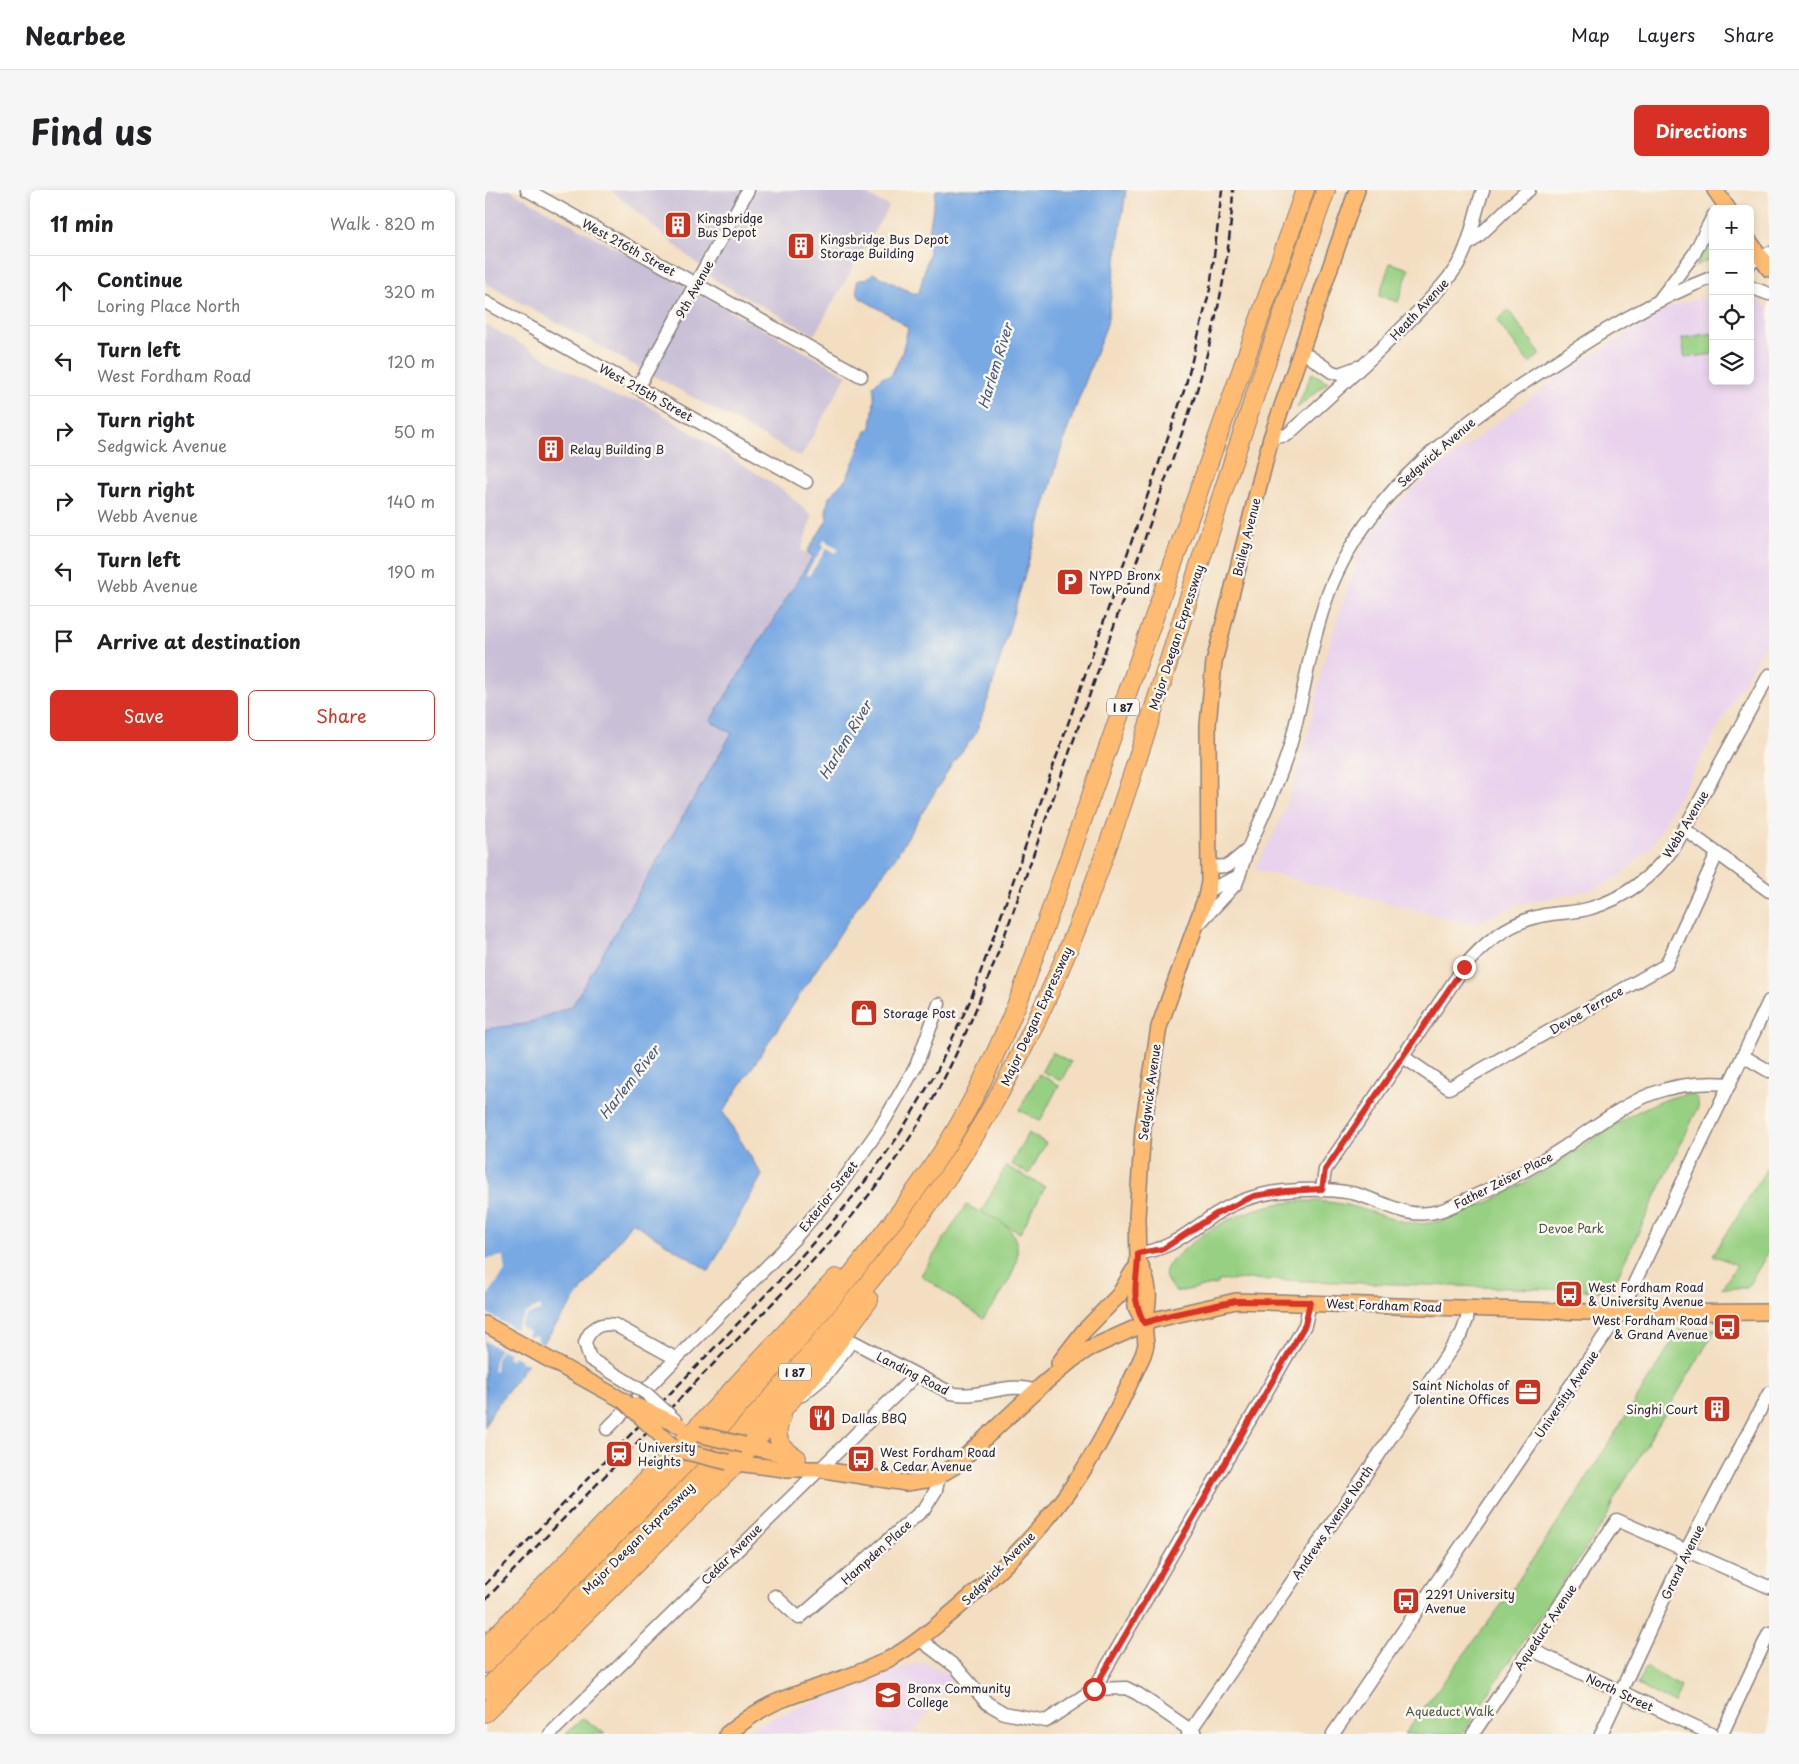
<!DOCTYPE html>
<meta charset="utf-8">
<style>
:root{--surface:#fff;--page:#f6f6f6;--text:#202124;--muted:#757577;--line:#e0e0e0;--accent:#d93025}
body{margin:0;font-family:"Playpen Sans",sans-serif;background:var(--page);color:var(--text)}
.controls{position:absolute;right:15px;top:15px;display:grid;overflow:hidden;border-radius:8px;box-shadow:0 2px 8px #0003}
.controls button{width:45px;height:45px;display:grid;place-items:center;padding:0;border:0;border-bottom:1px solid var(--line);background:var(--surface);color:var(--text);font:25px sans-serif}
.stop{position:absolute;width:15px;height:15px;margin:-11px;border:4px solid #d93025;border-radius:50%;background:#fff}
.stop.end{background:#d93025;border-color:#fff;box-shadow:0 1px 5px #0008}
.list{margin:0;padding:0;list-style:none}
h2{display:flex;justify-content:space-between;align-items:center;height:65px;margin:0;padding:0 20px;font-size:21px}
h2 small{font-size:16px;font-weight:400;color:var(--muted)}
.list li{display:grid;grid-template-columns:32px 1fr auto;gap:15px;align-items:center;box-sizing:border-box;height:70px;padding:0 20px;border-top:1px solid var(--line)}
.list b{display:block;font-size:19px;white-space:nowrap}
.list p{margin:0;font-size:16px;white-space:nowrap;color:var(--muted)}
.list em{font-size:16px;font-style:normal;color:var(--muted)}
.actions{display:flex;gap:10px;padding:15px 20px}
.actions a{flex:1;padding:11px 0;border:1px solid var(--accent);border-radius:8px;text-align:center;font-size:18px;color:var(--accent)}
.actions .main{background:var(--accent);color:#fff}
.icon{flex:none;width:28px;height:28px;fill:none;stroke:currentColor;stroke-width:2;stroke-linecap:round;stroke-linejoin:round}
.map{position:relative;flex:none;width:1284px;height:1544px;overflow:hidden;border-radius:8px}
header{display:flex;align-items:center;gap:30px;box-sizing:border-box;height:70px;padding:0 25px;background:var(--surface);border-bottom:1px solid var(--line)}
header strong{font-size:24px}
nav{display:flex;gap:28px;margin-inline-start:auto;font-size:18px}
.intro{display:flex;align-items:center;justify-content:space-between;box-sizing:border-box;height:120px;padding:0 30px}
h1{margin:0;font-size:35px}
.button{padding:12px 22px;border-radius:8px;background:var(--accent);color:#fff;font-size:18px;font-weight:700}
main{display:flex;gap:30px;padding:0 30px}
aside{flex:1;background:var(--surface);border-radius:8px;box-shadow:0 2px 8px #0003}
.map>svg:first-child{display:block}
</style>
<header>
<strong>Nearbee</strong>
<nav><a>Map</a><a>Layers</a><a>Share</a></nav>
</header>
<div class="intro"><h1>Find us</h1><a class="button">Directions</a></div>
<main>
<aside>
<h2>11 min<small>Walk · 820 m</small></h2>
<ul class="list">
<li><svg class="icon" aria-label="ahead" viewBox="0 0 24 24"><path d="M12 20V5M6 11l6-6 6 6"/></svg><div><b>Continue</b><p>Loring Place North</p></div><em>320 m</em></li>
<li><svg class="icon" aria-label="left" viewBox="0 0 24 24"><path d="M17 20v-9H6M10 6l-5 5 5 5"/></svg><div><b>Turn left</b><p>West Fordham Road</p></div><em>120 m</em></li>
<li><svg class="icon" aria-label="right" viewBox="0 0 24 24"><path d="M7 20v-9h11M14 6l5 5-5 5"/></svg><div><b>Turn right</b><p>Sedgwick Avenue</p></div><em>50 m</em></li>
<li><svg class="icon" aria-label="right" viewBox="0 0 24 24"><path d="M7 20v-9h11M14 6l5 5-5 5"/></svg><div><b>Turn right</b><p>Webb Avenue</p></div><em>140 m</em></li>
<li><svg class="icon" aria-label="left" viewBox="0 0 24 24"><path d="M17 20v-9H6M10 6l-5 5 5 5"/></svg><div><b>Turn left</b><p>Webb Avenue</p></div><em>190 m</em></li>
<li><svg class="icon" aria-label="arrive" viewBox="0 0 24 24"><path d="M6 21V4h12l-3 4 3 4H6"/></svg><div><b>Arrive at destination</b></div></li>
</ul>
<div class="actions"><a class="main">Save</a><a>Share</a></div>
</aside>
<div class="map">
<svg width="1284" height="1544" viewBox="0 0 1284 1544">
<rect width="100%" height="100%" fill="#fbf7ec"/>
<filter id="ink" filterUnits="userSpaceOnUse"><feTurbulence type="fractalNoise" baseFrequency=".02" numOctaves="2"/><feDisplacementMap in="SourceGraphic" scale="10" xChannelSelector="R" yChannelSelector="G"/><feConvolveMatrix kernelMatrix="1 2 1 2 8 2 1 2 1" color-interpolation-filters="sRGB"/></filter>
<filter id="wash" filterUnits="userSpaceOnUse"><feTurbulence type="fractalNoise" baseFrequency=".0096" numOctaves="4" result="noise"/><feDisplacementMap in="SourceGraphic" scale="20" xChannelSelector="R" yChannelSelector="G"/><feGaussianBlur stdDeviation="1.12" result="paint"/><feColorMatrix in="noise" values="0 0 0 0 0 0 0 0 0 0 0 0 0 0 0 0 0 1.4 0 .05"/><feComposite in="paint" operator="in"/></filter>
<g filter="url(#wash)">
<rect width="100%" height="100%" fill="#f3dec1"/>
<!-- built -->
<g fill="#e9d2ed">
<polygon points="1228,105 1228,191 1265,191 1265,107 1273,110 1284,119 1284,447 1166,657 1135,686 1107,700 1032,714 989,735 769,679 792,638 817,573 839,470 873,366 898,327 944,284 1083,180 1187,116"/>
<polygon points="440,1473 469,1487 428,1544 257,1544 288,1527 428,1474"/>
</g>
<!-- industrial -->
<g fill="#c9bfd7">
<polygon points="0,0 24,0 362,185 316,267 0,93"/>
<polygon points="126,0 373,0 404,16 329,145 232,91"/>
<polygon points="0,134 132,208 156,211 298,300 327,326 316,361 328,365 225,530 247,543 87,816 40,834 0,839"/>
</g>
<!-- green -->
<g fill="#97d082" stroke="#5c795e">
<polygon points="1228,49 1228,68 1210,76"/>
<polygon points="905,73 924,79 913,112 894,106"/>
<polygon points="1023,120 1056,164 1044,173 1012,131"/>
<polygon points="1228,143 1228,164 1200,168 1197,148"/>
<polygon points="827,183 843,192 812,218"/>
<polygon points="567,862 586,872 576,891 557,881"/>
<polygon points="554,884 574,895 555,931 534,920"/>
<path d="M1201,904H1207C1212,908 1214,911 1213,918L1133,1085L1123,1098L1116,1101L763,1089L733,1091V1094L692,1102C676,1088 677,1080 692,1066C738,1021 809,999 873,1018C898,1025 923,1038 950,1032C995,1022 1053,986 1091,960C1127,937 1158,913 1201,904Z"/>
<polygon points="543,943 561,953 544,984 526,974"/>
<polygon points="1284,975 1284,1061 1262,1098 1237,1098 1252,1075 1228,1065"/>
<polygon points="521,976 560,997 535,1043 496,1022"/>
<path d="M481,1015C494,1022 513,1028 523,1038C549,1066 514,1106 498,1129L436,1085Z"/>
<polygon points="1231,1139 1130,1307 1120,1331 1029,1464 977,1544 919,1544 1017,1414 1090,1307 1194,1141"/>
<polygon points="1161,1477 1196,1497 1189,1513 1152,1495"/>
<polygon points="98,1528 120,1544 81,1544"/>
</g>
<!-- water -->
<path fill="#78a9e3" stroke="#4d668f" d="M451,0H641L622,134L580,246L505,504L490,545L467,574L410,668L373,716L238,922L277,985L224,1081L147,1032L7,1222L0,1237V839L40,834L87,816L247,543L225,531L328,366L322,362L342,330L341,322L344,307L362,288L381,241L386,238C387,224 391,210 388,196L397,187L406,186L417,163L423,138L410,128L375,108L372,102V91L383,88L388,83L427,103H434L444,62L443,48Z"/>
<!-- pier -->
<g fill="#f3dec1">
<polygon points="339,350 353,359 351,363 342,358 324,386 321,384 339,356 337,354"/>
<polygon points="18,1066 20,1081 0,1109 0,1069"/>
<polygon points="55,1116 55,1121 42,1125 35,1136 44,1142 42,1145 46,1147 48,1145 53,1147 52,1151 59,1155 45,1174 35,1172 36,1170 29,1166 27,1170 22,1167 24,1163 17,1160 12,1166 11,1181 8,1182 11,1166 15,1159 0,1151 0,1122 30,1139 41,1123"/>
</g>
</g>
<g filter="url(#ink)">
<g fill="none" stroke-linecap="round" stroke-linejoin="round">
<!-- minor casing -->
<g stroke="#8a807e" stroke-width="15">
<g id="minor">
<polyline points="42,0 376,186"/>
<path d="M982,55C1005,39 1021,16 1044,0"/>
<polyline points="1265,73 1284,63"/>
<polyline points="1265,97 1284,104"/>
<polyline points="1175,109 1209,64 1228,26"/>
<polyline points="0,112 321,292"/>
<polyline points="815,160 847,182 854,184 873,177"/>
<polyline points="153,197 263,0"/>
<path d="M786,248L802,245C844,207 887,169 927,128C943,111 960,95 972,76C986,53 989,25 998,0"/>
<polyline points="1199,639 1284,701"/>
<polyline points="724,677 743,676 761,661"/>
<polyline points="722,701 754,686"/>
<path d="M711,737L751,694C756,682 758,670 763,659C779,622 798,584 808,545C821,494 827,443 847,394C888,297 977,233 1063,177C1116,142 1168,110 1228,87"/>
<polyline points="917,866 964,898 1181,775 1232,664"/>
<polyline points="1258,866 1284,881"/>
<path d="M837,999L840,980L979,777C1000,751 1027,731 1060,725C1075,722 1091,723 1106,718C1141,708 1168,686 1190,656L1284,485"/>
<path d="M653,1063C686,1060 703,1042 729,1025C751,1011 775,1003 800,1001C822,999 846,999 867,1003C898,1010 921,1031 954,1021C965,1018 975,1012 985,1008C1018,993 1051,976 1081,956C1139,917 1170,888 1245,894"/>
<path d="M151,1197L105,1169L100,1153C104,1139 115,1132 130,1135L190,1168"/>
<path d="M317,1205L339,1187L367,1151L466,1203C495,1210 523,1190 551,1201"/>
<polyline points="122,1239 309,1049 352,999 395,938 431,876 454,814"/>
<polyline points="290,1406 314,1428 440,1318 451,1300 454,1286"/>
<polyline points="434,1449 471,1477 502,1513 519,1523 561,1531 609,1499 641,1498 653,1504 711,1544"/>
<polyline points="1045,1459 1226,1544"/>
<polyline points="609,1499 820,1135 825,1112"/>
<polyline points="65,1544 430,1186"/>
<polyline points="703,1544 977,1143 982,1129 983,1117"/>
<polyline points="848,1544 1135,1123 1284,811"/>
<polyline points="988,1544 1132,1330 1284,1397"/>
<polyline points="1116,1544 1202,1359 1284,1203"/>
<polyline points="1237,1544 1284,1443"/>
</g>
</g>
<!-- major casing -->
<g stroke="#8a807e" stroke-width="18">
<g id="major">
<polyline points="1230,0 1243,19"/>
<polyline points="1265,52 1284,79"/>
<path d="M653,1070C665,1095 666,1107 659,1133"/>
<polyline points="0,1134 139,1211"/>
<polyline points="574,1173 598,1142 634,1105 648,1081"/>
<polyline points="259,1255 309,1267"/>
<polyline points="243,1272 299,1279 333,1279 421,1293 448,1289 470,1276 556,1196 587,1170 603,1159 668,1130 751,1111 1135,1123 1284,1122"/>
<path d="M242,1544C259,1531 276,1518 296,1510C331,1496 368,1488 402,1470C427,1457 448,1438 469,1421C512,1385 553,1344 586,1298C615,1258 637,1210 658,1165L661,1155L659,1133L651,1117L649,1091L653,1070L652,1027L658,937L674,837L721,707L724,692L723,535L729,472L786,248L872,0"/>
</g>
</g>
<!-- highway casing -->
<g stroke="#8a807e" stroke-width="20">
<g id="highway">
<path d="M297,1226C288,1246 293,1257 312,1268"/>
<polyline points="0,1457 220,1229 351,1088"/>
<path d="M0,1474C130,1346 262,1218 374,1075C406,1034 438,993 466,948C494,902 516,853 536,804L820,0"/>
<path d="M0,1500C128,1375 257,1250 369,1111C415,1054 460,996 498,932C591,775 643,599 698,426C743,283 791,141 841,0"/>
<polyline points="0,1523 244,1281 328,1185 384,1110"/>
</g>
</g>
<!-- minor -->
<use href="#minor" stroke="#fff" stroke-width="12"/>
<!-- major -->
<use href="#major" stroke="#febb71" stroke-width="15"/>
<!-- highway -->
<use href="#highway" stroke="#febb71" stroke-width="18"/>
<!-- rail -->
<g stroke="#22223b" stroke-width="2.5" stroke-dasharray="8 4" stroke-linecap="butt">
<polyline points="0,1395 292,1093 355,1023 385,985 412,948 452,881 485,811 516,726 700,198 725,99 737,0"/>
<path d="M0,1410C78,1329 157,1248 235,1167C301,1099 370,1032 422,952C469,881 498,804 527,725L711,203C731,137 745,69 748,0"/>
</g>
<!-- minor-bridge casing -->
<g stroke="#8a807e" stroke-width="15" stroke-linecap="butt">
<polyline id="minor-bridge" points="151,1197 162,1204 192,1232"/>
</g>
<!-- major-bridge casing -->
<g stroke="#8a807e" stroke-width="18" stroke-linecap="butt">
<g id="major-bridge">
<polyline points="139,1211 187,1256"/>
<polyline points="149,1215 195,1236"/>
<polyline points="213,1244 259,1255"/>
<polyline points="197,1261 243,1272"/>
</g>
</g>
<!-- minor-bridge -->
<use href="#minor-bridge" stroke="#fff" stroke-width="12"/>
<!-- major-bridge -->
<use href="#major-bridge" stroke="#febb71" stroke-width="15"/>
</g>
</g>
<g fill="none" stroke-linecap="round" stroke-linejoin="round" filter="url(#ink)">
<!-- route -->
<path stroke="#d93025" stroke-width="6" d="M609,1499L820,1135L825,1112L751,1111L686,1125L659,1133C644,1101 653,1094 653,1063L678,1059L731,1024L769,1006L800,1001L837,999L840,980L979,777"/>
</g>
<!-- icons -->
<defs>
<g id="building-square" transform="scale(1.4375)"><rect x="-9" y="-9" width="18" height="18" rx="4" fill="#c8321e" stroke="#fbf7ec"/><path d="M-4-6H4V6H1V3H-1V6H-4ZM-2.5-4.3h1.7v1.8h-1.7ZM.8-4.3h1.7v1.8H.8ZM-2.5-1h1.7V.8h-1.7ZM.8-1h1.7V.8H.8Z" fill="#fff"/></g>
<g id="parking-square" transform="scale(1.4375)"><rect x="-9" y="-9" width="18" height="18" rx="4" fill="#c8321e" stroke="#fbf7ec"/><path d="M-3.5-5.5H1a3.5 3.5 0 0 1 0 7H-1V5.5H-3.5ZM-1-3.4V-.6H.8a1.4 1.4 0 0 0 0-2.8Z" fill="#fff"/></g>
<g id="shop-square" transform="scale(1.4375)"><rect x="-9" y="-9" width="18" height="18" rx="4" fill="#c8321e" stroke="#fbf7ec"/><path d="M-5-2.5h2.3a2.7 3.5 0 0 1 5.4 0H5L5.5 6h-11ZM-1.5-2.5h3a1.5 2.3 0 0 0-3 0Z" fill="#fff"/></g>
<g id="bus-square" transform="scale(1.4375)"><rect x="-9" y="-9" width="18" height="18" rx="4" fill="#c8321e" stroke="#fbf7ec"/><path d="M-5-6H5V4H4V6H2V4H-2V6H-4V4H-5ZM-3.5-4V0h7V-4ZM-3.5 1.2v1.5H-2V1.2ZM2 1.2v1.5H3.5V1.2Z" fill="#fff"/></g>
<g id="office-square" transform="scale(1.4375)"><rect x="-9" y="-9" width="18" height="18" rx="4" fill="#c8321e" stroke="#fbf7ec"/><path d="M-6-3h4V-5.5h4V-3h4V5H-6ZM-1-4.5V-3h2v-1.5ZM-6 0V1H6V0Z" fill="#fff"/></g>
<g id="restaurant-square" transform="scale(1.4375)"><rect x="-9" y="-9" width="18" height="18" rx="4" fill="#c8321e" stroke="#fbf7ec"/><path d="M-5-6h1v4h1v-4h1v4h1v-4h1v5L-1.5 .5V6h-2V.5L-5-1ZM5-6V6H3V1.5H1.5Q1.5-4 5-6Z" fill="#fff"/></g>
<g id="station-square" transform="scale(1.4375)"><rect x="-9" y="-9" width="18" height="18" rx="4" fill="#c8321e" stroke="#fbf7ec"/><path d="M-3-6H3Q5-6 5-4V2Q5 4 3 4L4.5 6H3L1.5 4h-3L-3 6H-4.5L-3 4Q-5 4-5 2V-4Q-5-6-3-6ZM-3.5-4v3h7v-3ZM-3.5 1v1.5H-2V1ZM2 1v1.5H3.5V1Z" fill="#fff"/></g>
<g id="university-square" transform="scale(1.4375)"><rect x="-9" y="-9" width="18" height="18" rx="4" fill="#c8321e" stroke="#fbf7ec"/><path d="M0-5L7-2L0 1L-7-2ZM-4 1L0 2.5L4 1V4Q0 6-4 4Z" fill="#fff"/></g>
</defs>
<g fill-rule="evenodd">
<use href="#building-square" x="193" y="35"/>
<use href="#building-square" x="316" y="56"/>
<use href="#building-square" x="66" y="259"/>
<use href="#parking-square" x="585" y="392"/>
<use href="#shop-square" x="379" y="823"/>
<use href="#bus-square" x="1084" y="1104"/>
<use href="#bus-square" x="1242" y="1137"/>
<use href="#office-square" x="1043" y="1202"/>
<use href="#building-square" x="1232" y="1219"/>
<use href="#restaurant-square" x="337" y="1228"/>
<use href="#station-square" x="134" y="1264"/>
<use href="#bus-square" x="376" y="1269"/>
<use href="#bus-square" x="921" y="1411"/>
<use href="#university-square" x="403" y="1505"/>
</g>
<g text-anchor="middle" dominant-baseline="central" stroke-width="5" stroke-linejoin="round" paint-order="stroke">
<!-- shield labels -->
<g fill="#fbf7ec" stroke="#636270" stroke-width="1">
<rect x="622" y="508.5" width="32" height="17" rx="4"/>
<rect x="294" y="1173.5" width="32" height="17" rx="4"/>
</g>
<g font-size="11" font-weight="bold" fill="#22223b">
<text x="638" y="517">I 87</text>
<text x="310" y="1182">I 87</text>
</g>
<!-- poi labels -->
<g font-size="12" fill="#22223b" stroke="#fbf7ec" text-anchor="start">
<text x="212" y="28">Kingsbridge<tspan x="212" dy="14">Bus Depot</tspan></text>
<text x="335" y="49">Kingsbridge Bus Depot<tspan x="335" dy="14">Storage Building</tspan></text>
<text x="85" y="259">Relay Building B</text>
<text x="604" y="385">NYPD Bronx<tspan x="604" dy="14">Tow Pound</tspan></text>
<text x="398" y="823">Storage Post</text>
<text x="1103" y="1097">West Fordham Road<tspan x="1103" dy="14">&amp; University Avenue</tspan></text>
<text x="1223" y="1130" text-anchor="end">West Fordham Road<tspan x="1223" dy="14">&amp; Grand Avenue</tspan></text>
<text x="1024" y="1195" text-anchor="end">Saint Nicholas of<tspan x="1024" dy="14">Tolentine Offices</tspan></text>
<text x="1213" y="1219" text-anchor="end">Singhi Court</text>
<text x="356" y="1228">Dallas BBQ</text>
<text x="153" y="1257">University<tspan x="153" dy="14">Heights</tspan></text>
<text x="395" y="1262">West Fordham Road<tspan x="395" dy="14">&amp; Cedar Avenue</tspan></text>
<text x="940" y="1404">2291 University<tspan x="940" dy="14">Avenue</tspan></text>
<text x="422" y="1498">Bronx Community<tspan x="422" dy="14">College</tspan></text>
</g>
<!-- street labels -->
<g font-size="12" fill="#22223b" stroke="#fbf7ec">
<text transform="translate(144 57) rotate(29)">West 216th Street</text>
<text transform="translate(209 99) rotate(-61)">9th Avenue</text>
<text transform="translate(934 119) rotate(-47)">Heath Avenue</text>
<text transform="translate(161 202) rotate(29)">West 215th Street</text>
<text transform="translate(951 262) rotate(-41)">Sedgwick Avenue</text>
<text transform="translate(761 347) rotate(-76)">Bailey Avenue</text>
<text transform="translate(691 447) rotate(-72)">Major Deegan Expressway</text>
<text transform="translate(1200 634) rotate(-59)">Webb Avenue</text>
<text transform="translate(1101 820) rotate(-30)">Devoe Terrace</text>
<text transform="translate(551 826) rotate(-65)">Major Deegan Expressway</text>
<text transform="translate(664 902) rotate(-82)">Sedgwick Avenue</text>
<text transform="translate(1018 990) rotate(-27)">Father Zeiser Place</text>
<text transform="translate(343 1006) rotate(-52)">Exterior Street</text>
<text transform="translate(899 1115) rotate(2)">West Fordham Road</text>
<text transform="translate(428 1183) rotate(27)">Landing Road</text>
<text transform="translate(1081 1204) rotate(-56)">University Avenue</text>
<text transform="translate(847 1332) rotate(-56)">Andrews Avenue North</text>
<text transform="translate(153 1348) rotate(-45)">Major Deegan Expressway</text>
<text transform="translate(391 1362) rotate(-42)">Hampden Place</text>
<text transform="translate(246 1364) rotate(-45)">Cedar Avenue</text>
<text transform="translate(1197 1372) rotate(-64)">Grand Avenue</text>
<text transform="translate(513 1378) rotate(-45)">Sedgwick Avenue</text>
<text transform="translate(1060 1437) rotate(-56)">Aqueduct Avenue</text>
<text transform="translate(1135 1502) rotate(25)">North Street</text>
</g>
<!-- park labels -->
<g font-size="12" fill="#455650" stroke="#fbf7ec">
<text x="1086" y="1038">Devoe Park</text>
<text x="965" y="1521">Aqueduct Walk</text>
</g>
<!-- water labels -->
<g font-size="14" font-style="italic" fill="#44587e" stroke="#fbf7ec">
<text transform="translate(510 176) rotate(-73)">Harlem River</text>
<text transform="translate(360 550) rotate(-59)">Harlem River</text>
<text transform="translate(144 892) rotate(-52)">Harlem River</text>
</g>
</g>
</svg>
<div class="controls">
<button>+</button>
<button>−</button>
<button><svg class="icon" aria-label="locate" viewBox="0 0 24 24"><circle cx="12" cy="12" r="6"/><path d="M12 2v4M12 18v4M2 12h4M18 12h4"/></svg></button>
<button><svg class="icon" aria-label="layers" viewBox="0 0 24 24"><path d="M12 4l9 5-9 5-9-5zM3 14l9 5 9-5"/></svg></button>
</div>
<div class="stop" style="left:609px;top:1499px"></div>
<div class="stop end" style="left:979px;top:777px"></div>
</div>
</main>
